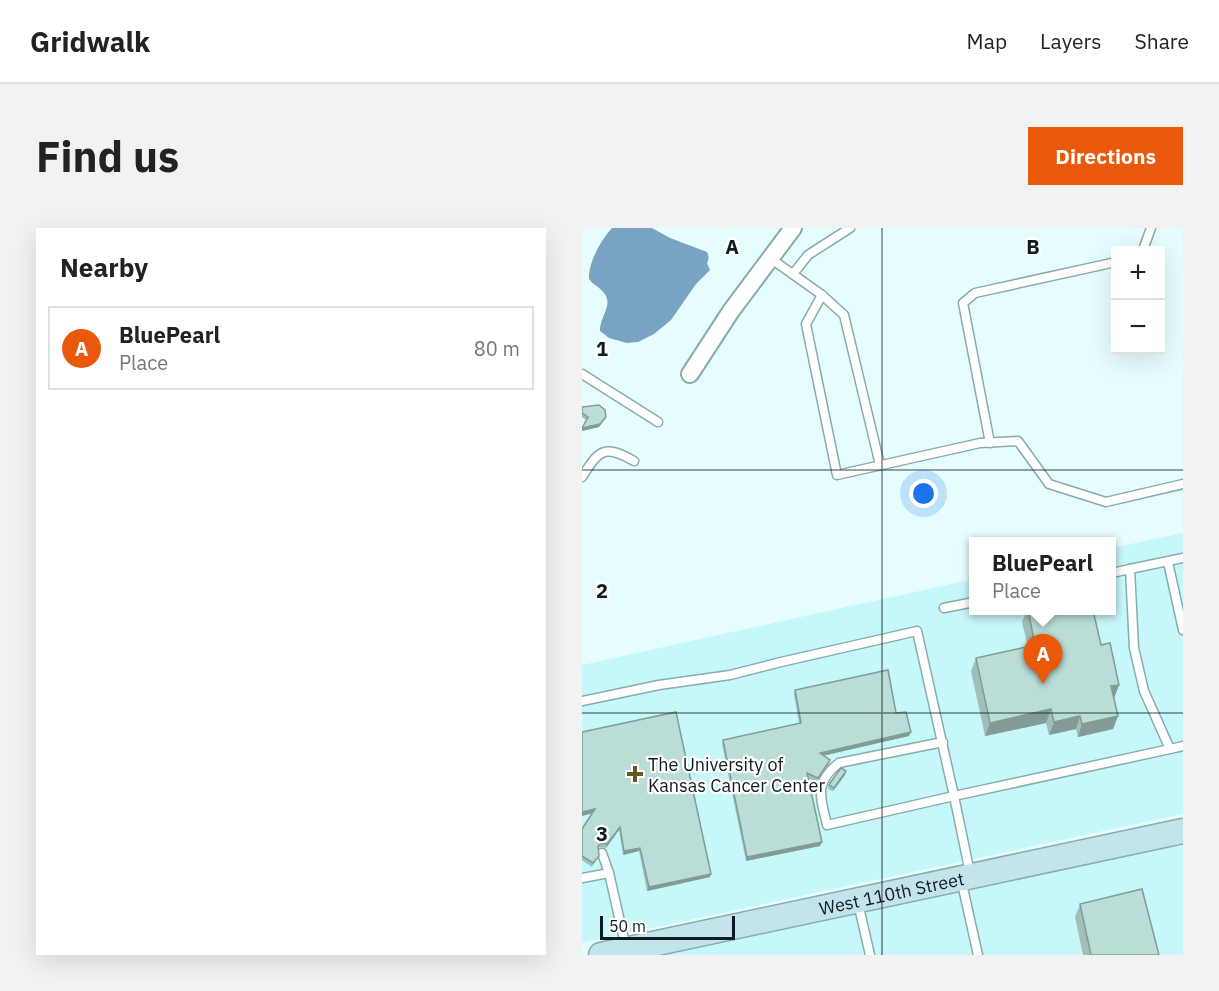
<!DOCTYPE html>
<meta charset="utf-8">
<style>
:root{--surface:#fff;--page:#f2f2f2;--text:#222;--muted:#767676;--line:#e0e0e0;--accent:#ea580c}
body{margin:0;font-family:"IBM Plex Sans",sans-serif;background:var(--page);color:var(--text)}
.controls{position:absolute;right:18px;top:18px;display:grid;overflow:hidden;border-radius:0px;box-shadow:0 6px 24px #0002}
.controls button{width:54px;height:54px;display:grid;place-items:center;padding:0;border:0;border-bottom:2px solid var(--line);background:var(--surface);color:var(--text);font:30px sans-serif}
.scale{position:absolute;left:18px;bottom:15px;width:135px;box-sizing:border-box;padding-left:6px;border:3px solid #0e1c1d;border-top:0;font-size:16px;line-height:21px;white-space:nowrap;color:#0e1c1d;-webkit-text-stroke:4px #fff;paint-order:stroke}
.you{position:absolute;left:342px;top:266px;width:21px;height:21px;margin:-15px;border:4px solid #fff;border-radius:50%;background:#1a73e8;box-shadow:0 0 0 9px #1a73e833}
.badge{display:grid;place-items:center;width:39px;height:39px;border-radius:50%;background:var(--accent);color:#fff;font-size:20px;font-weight:700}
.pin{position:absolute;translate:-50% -50px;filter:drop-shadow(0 2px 3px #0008)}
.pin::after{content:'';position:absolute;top:32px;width:21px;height:18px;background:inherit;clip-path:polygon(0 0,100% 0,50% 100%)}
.popup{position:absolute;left:387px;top:309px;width:147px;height:78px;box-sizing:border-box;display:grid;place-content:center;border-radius:0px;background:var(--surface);filter:drop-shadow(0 2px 4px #0005);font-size:20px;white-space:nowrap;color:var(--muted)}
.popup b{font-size:22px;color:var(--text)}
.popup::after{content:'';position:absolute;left:50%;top:100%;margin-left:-12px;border:12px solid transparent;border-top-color:var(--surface)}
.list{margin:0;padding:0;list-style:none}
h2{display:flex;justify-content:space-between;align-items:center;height:78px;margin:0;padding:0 24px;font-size:26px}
h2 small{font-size:20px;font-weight:400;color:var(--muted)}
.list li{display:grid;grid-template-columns:39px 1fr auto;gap:18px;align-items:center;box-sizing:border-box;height:84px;margin:0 12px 12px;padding:0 12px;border:2px solid var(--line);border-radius:0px}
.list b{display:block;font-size:22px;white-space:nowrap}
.list p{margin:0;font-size:20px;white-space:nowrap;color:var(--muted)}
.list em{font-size:20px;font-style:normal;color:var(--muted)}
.map{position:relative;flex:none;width:601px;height:727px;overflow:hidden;border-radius:0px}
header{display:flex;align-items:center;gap:36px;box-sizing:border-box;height:84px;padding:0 30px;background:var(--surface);border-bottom:2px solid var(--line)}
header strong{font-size:28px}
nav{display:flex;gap:33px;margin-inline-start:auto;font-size:21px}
.intro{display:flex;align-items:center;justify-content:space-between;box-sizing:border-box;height:144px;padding:0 36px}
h1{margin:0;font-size:42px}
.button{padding:15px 27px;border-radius:0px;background:var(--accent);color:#fff;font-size:21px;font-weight:700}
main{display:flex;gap:36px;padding:0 36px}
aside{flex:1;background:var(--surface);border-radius:0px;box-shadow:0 6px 24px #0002}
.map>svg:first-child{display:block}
</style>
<header>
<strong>Gridwalk</strong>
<nav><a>Map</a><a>Layers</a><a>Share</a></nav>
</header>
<div class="intro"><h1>Find us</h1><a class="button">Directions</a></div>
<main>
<aside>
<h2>Nearby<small></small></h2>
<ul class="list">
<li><span class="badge">A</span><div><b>BluePearl</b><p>Place</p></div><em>80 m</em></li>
</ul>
</aside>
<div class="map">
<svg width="601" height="727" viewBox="0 0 601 727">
<rect width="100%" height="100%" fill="#e6fdfe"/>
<!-- built -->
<g fill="#c6f7fa">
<polygon points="601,305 601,586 0,715 0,437 392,351 392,382 530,382 530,320"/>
<polygon points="601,616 601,727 83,727 353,669"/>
</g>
<!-- water -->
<path fill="#79a3c2" d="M30,0H70L88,10L125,24C127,28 127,31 125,35L128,42L114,56L89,92L72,106L56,114L45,115L27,110L18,103C17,90 32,77 22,65C18,59 11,57 7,51C6,35 19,12 30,0Z"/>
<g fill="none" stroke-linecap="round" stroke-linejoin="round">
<!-- lane casing -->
<g stroke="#87acae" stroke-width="11">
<g id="lane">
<polyline points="561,22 569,0"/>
<polyline points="188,30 240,67 224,96 255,247 398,215 436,213 467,256 524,274 601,256"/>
<polyline points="211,46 226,27 268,0"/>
<polyline points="240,67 262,87 298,237"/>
<polyline points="0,146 76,194"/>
<polyline points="408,215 381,75 393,65 534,34"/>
<path d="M0,249C17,222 22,216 52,233"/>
<polyline points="586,334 601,402"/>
<polyline points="548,341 601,330"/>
<polyline points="362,380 392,374"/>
<polyline points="0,473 77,457 148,447 199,434 335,403 372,568 588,521 562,463 552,420 548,341 530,345"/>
<path d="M361,514L257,535C231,555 239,570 245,597L372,568L388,645"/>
<polyline points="588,521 601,518"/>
<polyline points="20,625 27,645"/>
<polyline points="0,650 27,645 44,720"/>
<polyline points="379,651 396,727"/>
<polyline points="276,675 288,727"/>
</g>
</g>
<!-- street casing -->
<g stroke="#87acae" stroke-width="20">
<polyline id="street" points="108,146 149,83 211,0"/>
</g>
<!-- secondary casing -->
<g stroke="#87acae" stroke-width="27">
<g id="secondary">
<path id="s1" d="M19,727L601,603"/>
</g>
</g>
<!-- lane -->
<use href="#lane" stroke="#fff" stroke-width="8"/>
<!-- street -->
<use href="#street" stroke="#fff" stroke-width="16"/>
<!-- secondary -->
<use href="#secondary" stroke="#c4e4ed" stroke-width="24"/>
</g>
<!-- wall -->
<g fill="#a0bfb9">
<polygon points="0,179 22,192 17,199 0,203 0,200 4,192 0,189"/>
<polygon points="445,382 511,382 519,417 537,457 532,470 536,488 531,501 496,509 494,501 467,507 464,495 403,508 389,443 394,430 446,419 440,394"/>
<polygon points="213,462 314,485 327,508 241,527 248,532 247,536 234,554 226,550 240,614 238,618 164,633 140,516 141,512 217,495 212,466"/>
<polygon points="0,504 128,649 65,663 57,623 41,627 37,602 24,620 18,619 16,620 15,631 10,639 0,632 0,601 10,585"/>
<polygon points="264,543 263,547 251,563 246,561 247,557"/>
<polygon points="498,676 577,727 501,727 493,689"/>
</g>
<!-- shaded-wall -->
<g fill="#829b96">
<polygon points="24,189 22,192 17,199 0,203 0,200"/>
<polygon points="537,457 532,470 524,471 529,458"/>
<polygon points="469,481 464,495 403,508 408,495"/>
<polygon points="498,488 494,501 467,507 472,494"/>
<polygon points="536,488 531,501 496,509 500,496"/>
<polygon points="329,504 327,508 236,529 238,525"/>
<polygon points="264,543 263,547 251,563 252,560"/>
<polygon points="13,581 12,585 0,588 0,584"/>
<polygon points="38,599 37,602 24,620 25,616"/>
<polygon points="240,614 238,618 164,633 165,629"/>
<polygon points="58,620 57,623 41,627 42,623"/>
<polygon points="129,646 128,649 65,663 67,659"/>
</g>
<!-- building -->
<g fill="#baded7" stroke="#829b96" stroke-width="1.5">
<polygon points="17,177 23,182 24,189 18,196 0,200 6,189 0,185 0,179"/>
<polygon points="446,382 511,382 519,417 528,415 537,457 529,458 536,488 500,496 498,488 472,494 469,481 408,495 394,430 453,417"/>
<polygon points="306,442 314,485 324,484 329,504 238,525 248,532 236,550 225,545 240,614 165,629 141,512 219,495 213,462"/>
<polygon points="94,484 129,646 67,659 58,620 42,623 38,599 25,616 20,615 16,618 17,628 11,635 0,628 0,601 13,581 0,584 0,504"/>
<polygon points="259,540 264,543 252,560 247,557 248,555"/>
<polygon points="560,661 577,727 509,727 498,676"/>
</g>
<!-- grid -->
<path fill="none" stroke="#0e1c1d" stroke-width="1.5" stroke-opacity="0.55" d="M300,0V727M0,242H601M0,485H601"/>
<!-- markers -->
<path fill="#615926" stroke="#fff" stroke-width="2" d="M50 537h6v6h6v6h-6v6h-6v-6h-6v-6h6z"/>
<g text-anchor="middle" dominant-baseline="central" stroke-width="4.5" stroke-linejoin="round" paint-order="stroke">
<!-- poi labels -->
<g font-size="18" fill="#0e1c1d" stroke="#fff" text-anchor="start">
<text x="66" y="536">The University of<tspan x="66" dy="21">Kansas Cancer Center</tspan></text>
</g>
<!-- street labels -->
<g font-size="18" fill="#0e1c1d" stroke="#fff">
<text stroke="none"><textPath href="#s1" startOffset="297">West 110th Street</textPath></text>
</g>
</g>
<g font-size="20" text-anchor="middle" font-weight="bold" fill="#0e1c1d" stroke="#fff" stroke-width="4.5" stroke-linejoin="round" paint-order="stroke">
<text x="150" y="26">A</text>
<text x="451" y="26">B</text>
<text x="20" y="128">1</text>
<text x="20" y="370">2</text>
<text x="20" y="613">3</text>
</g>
</svg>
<div class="controls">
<button>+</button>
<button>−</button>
</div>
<div class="scale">50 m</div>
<div class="you"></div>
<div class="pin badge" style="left:461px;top:456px">A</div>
<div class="popup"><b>BluePearl</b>Place</div>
</div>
</main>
